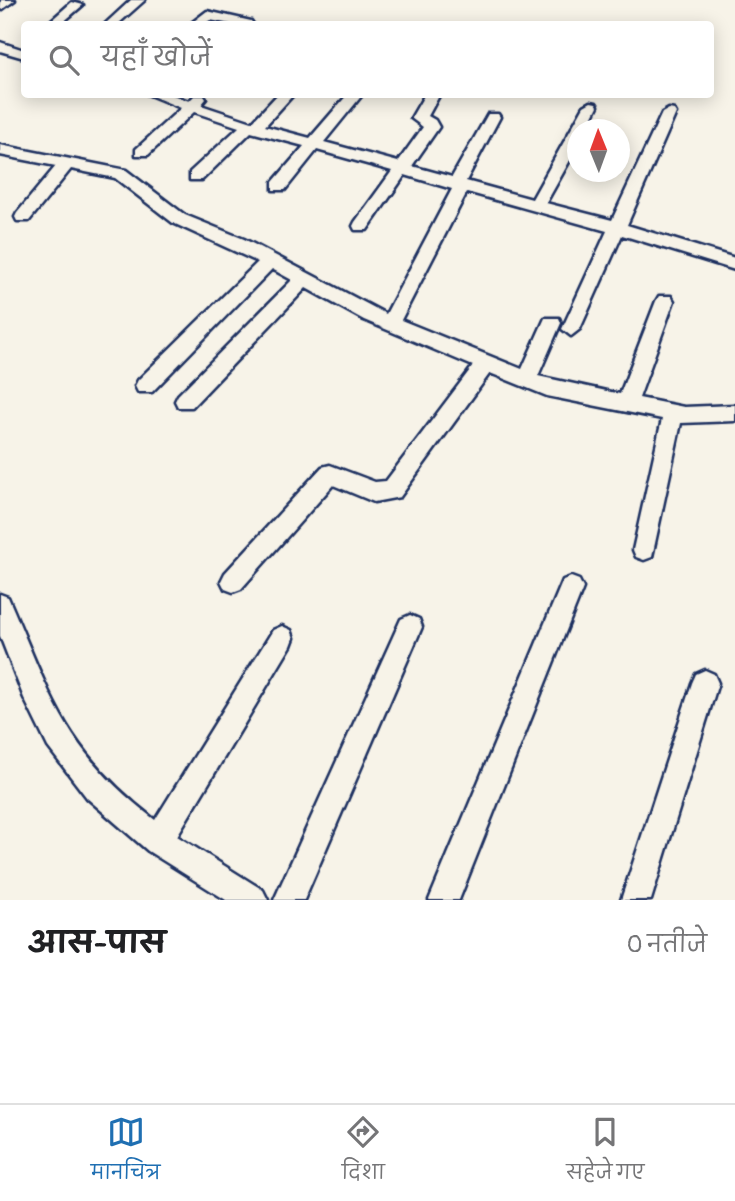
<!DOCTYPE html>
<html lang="hi">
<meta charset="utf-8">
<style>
:root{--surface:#fff;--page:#f6f6f6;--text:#202124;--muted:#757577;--line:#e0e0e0;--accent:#1f6fb2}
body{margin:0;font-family:Pangolin,"Playpen Sans Deva",sans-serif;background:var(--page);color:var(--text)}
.compass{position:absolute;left:567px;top:119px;width:63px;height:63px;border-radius:50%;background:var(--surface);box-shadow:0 4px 18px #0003;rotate:359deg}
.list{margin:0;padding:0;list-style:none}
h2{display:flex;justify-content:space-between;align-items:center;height:91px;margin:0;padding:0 28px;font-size:30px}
h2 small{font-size:23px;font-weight:400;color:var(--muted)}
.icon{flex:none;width:38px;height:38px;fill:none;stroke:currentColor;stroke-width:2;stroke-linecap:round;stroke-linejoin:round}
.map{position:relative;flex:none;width:735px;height:900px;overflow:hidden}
.search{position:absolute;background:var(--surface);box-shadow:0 4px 18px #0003;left:21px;right:21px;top:21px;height:77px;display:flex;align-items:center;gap:18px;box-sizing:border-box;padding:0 24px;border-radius:7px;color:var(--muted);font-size:26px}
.sheet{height:203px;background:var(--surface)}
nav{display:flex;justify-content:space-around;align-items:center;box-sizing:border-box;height:98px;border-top:2px solid var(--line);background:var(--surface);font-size:19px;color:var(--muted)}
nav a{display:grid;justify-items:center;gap:4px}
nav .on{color:var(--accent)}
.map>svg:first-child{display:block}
</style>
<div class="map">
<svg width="735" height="900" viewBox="0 0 735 900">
<rect width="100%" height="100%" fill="#f7f3e8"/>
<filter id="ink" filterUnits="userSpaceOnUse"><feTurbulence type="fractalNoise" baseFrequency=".0143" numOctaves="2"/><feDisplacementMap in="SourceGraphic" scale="14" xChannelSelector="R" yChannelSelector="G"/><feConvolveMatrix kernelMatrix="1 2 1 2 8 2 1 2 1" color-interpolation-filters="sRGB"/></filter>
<g filter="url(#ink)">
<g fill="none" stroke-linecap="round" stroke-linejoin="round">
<!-- street casing -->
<g stroke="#1b2f5e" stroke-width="5">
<g id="street">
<polygon points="15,0 0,11 1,0"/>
<polygon points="131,0 145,0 118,24 105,24"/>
<polygon points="72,2 83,5 61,24 47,24"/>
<polygon points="207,11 251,21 253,24 231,24 210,20 204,24 190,24"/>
<polygon points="0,42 24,50 24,58 0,51"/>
<polygon points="147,94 170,94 189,101 194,96 204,96 206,99 201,105 252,122 278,94 294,94 265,126 310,138 348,94 363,94 324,142 398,162 423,127 411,118 425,94 440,94 428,116 435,120 439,127 412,166 452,177 488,114 498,114 500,117 466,181 532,199 584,106 591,102 596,103 598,106 586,130 578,130 578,146 546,203 612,220 662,113 669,109 674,110 676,113 627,225 735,258 735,270 622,235 580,329 571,336 562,329 607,231 467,192 401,320 522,369 545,318 559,318 561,323 538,376 620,394 656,301 659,296 671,296 674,301 639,398 684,407 735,405 735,421 681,423 652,557 644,560 636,557 633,550 662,419 547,396 490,373 400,497 374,502 333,485 241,589 233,592 225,589 221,581 225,573 322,467 330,465 375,482 386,481 473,366 364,320 306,288 192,407 178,407 175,401 178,395 292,280 272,269 152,392 138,392 135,386 138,380 258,262 173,223 115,178 71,169 29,221 17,221 15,217 17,213 56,166 0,155 0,145 126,170 185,215 244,239 386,314 452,189 405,175 367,230 355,230 353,226 355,222 392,171 317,150 285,190 273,190 273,182 304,146 251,132 202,180 190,180 190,172 239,127 194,112 148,155 136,155 136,149 181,108"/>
<polygon points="571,577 579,580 583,588 459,900 429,900 563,580"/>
<path d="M0,594L8,597C52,698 63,749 155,820L273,630L282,626L291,630L294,638L291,646L177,836L263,890L268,900H226L148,851L87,798L48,747L24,698L0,636Z"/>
<polygon points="410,615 419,619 422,627 304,900 274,900 401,619"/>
<polygon points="705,670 714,674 718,683 651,900 621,900 692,683 696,674"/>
</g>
</g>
<!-- street -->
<use href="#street" fill="#f7f3e8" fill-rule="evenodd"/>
</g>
</g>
</svg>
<svg class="compass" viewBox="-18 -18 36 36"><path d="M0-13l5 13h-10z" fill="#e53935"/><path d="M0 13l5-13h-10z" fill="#757577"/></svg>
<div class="search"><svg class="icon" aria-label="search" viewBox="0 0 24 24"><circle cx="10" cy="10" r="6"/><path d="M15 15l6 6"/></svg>यहाँ खोजें</div>
</div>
<section class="sheet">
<h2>आस-पास<small>0 नतीजे</small></h2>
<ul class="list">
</ul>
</section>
<nav>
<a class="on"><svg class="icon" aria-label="map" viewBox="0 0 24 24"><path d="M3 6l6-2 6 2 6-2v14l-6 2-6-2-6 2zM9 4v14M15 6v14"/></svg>मानचित्र</a>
<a><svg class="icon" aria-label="directions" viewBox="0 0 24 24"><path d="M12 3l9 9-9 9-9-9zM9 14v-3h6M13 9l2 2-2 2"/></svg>दिशा</a>
<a><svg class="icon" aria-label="saved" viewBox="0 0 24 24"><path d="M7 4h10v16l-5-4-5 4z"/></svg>सहेजे गए</a>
</nav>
